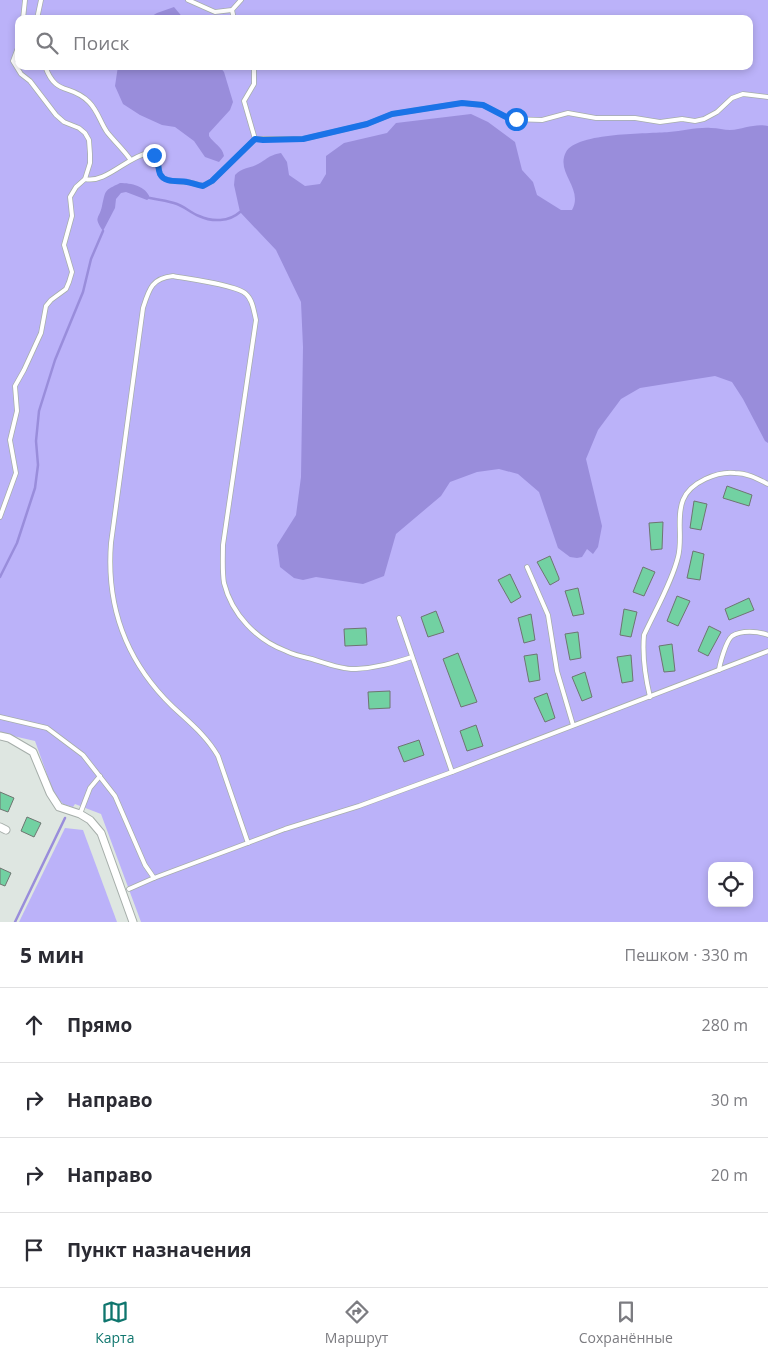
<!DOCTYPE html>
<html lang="ru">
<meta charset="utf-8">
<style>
:root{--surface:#fff;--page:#f7f7f7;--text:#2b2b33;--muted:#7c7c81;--line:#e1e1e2;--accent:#0f766e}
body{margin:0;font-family:"Open Sans",sans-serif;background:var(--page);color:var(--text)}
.controls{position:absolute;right:15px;bottom:15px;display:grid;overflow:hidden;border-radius:10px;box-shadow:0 2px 8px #0003}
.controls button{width:45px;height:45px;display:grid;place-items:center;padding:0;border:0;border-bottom:1px solid var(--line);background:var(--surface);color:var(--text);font:25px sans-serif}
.stop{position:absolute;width:15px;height:15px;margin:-11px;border:4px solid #1a73e8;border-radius:50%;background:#fff}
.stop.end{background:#1a73e8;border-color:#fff;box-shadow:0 1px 5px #0008}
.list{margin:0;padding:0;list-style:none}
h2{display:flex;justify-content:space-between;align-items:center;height:65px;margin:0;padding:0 20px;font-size:21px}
h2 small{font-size:16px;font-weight:400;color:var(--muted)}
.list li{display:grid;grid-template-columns:32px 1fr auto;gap:15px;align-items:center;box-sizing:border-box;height:75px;padding:0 20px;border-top:1px solid var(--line)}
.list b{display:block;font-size:19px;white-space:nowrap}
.list em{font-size:16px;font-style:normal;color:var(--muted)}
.icon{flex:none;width:28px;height:28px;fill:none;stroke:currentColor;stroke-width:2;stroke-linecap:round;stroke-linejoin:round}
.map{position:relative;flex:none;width:768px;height:922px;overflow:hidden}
.search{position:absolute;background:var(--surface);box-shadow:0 2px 8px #0003;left:15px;right:15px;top:15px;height:55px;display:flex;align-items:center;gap:12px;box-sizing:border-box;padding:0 18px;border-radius:10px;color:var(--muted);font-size:19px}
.sheet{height:365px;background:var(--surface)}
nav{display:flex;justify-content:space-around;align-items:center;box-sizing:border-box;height:70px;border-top:1px solid var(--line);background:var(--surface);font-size:14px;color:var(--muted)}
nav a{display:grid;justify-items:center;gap:2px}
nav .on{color:var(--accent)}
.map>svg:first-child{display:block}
</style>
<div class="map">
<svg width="768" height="922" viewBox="0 0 768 922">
<rect width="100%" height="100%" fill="#dee6e1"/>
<!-- green -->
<g fill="#bbb2f9" fill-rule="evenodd">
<path d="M0,0H768V922H141L101,814L75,804L73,807L63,804L54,794L35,741L0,733ZM19,19H749V66H19ZM712,866H749V903H712Z"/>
<polygon points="65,828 83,830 117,922 19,922"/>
</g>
<!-- water -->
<g fill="#998ddb">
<polygon points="174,7 184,19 147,19 157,13"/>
<path d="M118,66H219L224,72L233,102L230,110L209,133V136C214,144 222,146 224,156L219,162L205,157L194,141L175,127L162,125L140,115L123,104L115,86Z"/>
<path d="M471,114L488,122L515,142L522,170L533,182L537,195L561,210H572C584,188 555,173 566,152C577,132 649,134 669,132C683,131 698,127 711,128C718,128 724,130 730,130C744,129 755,123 768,126V443L765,441L743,399L732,382L715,376L640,388L621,399L598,430L586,459L602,526L598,547L593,554L587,549L582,557L577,558L570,557L558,548L539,492L518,474L499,469L477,472L450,482L441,496L396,534L384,576L363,584L316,577L303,580L294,578L280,567L277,545L296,515L301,477L303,347L301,302L276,250L240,212L234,185L235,175C243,167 249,169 258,164C269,158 267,156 281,153L287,162L289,175L305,186L320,184L326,174V156L344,143L387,133L396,123Z"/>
<path d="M120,183C131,183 146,186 150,198L147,200L126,192L121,193L116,199L115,208L103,231C93,216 99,220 102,206C106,189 104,191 120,183Z"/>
</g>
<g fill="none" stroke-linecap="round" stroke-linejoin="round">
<!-- stream -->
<g stroke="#998ddb" stroke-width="2.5">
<path d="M150,198C159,200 169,201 177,204C185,207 191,213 199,216C212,222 229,222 240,212"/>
<polyline points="0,577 17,543 35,488 38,465 36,441 39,411 55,360 83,292 91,259 103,231"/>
<polyline points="15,922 65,818"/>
</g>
</g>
<!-- building -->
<g fill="#72d1a2" stroke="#6e7571">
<polygon points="727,486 752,495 749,506 723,498"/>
<polygon points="694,501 707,504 701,530 690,528"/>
<polygon points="663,522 662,549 651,550 649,523"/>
<polygon points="693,551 704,554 700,580 687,578"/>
<polygon points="550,556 559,578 559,580 550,585 537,562"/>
<polygon points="643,567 655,572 644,596 633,592"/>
<polygon points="510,574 521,597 511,603 498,580"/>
<polygon points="578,588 584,614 573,616 565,591"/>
<polygon points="677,596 690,601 678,626 667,621"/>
<polygon points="749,598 754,610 729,620 725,609"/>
<polygon points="624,609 637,612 631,637 620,635"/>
<polygon points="436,611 444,632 428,637 421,617"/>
<polygon points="531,614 535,640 524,643 518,618"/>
<polygon points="709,626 721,632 708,656 698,651"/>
<polygon points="366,628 367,645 345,646 344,629"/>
<polygon points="578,632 581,658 570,660 565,634"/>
<polygon points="672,644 675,671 664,672 659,646"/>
<polygon points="458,653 477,702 461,707 443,659"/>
<polygon points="537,654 540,680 529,682 524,656"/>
<polygon points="631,655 633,681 622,683 617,657"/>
<polygon points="585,672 592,697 582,701 572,677"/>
<polygon points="390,691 390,708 369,709 368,692"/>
<polygon points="547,693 555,718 545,722 534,698"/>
<polygon points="476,725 483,746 467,751 460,731"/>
<polygon points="419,740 424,755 404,762 398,747"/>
<polygon points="0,792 14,798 8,812 0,809"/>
<polygon points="27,817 41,823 34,837 21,831"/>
<polygon points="0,868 11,873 5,886 0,884"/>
</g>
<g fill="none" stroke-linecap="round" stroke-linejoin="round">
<!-- service casing -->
<g stroke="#a6aeaa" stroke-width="5.5">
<g id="service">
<polyline points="188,0 215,12 232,10 241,0"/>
<polyline points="232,10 234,19"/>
<polyline points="23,19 25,0"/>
<polyline points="37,19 41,0"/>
<path d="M45,66C56,97 70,83 89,102C98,111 100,122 107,132C114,141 123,149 130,159"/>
<polyline points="254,66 254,84 244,101 255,139"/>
<polyline points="255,139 303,139 367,124 392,114 462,103 483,105 510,119 542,120 568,113 596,118 635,118 660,122 682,119 695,121 704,119 717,112 732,98 743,94 768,97"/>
<path d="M85,179C105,184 127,157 148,153L156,157L160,174L163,178L171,181L188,182L203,186L212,181L255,139"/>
<polyline points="0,517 16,473 10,440 17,411 15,386 24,370 41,333 46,306 51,300 66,289 69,282 72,272 64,245 72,216 70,197 76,187 85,179 90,163 90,154 89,140 85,133 79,128 64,122 56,115 30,81 21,74 13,61 19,45"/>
<polyline points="527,567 548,615 557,671 573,725"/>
<polyline points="399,618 452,772"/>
<path d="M719,670C720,663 726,641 732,636C741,630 758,631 768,635"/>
<path d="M650,697C645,676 642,657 644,635C655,611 672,582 678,557C683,539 676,518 683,500C690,482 718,471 735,473C747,473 758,479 768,484"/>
<polyline points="0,717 47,728 83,755 115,796 145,865 154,878"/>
<polyline points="80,814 90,788 100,776"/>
<path d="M248,843L218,756C206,735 189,722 172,706C126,661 106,607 111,543L143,308C149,289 152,278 173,276C188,279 237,285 246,294C253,300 254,312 256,320L223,545C223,558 222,571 224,583C232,615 257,640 286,651C294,655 303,657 312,659C325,663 343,670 356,669C376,668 393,663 412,657"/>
<polyline points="129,889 154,878 285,829 359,806 452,772 768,651"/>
</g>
</g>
<!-- minor casing -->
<g stroke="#a6aeaa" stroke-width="9">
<g id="minor">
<polyline points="0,736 9,738 33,752 50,793 59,807 80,814 90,820 101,833 133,922"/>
<polyline points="0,827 6,830"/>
</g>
</g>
<!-- service -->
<use href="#service" stroke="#fff" stroke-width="4"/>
<!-- minor -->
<use href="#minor" stroke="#fff" stroke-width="7"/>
</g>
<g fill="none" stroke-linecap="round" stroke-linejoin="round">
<!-- route -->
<path stroke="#1a73e8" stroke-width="6" d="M154,155C160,161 157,167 160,174C165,184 179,180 187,182C192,183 197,185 203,186L212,181L255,139L263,140L303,139L367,124L392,114L462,103L483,105L510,119H516"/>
</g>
</svg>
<div class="controls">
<button><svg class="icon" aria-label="locate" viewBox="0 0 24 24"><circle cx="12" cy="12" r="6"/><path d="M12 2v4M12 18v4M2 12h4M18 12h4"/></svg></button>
</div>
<div class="stop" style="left:516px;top:119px"></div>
<div class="stop end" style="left:154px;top:155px"></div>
<div class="search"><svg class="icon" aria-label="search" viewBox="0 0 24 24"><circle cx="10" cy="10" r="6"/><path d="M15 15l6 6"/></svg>Поиск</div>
</div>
<section class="sheet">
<h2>5 мин<small>Пешком · 330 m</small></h2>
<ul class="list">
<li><svg class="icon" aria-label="ahead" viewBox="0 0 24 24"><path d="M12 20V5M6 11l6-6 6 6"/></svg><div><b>Прямо</b></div><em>280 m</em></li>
<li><svg class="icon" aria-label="right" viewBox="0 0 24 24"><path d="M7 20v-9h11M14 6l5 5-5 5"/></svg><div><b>Направо</b></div><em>30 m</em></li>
<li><svg class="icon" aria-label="right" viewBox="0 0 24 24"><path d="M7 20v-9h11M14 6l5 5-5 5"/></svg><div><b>Направо</b></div><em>20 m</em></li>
<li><svg class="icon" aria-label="arrive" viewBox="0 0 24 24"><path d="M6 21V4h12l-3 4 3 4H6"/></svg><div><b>Пункт назначения</b></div></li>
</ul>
</section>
<nav>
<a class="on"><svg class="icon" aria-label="map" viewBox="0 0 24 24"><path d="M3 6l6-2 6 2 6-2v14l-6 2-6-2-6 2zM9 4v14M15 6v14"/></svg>Карта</a>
<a><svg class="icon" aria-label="directions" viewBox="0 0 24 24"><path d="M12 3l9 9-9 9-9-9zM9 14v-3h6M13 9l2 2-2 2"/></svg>Маршрут</a>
<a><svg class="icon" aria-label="saved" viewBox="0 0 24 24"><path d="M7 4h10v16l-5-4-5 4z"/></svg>Сохранённые</a>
</nav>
